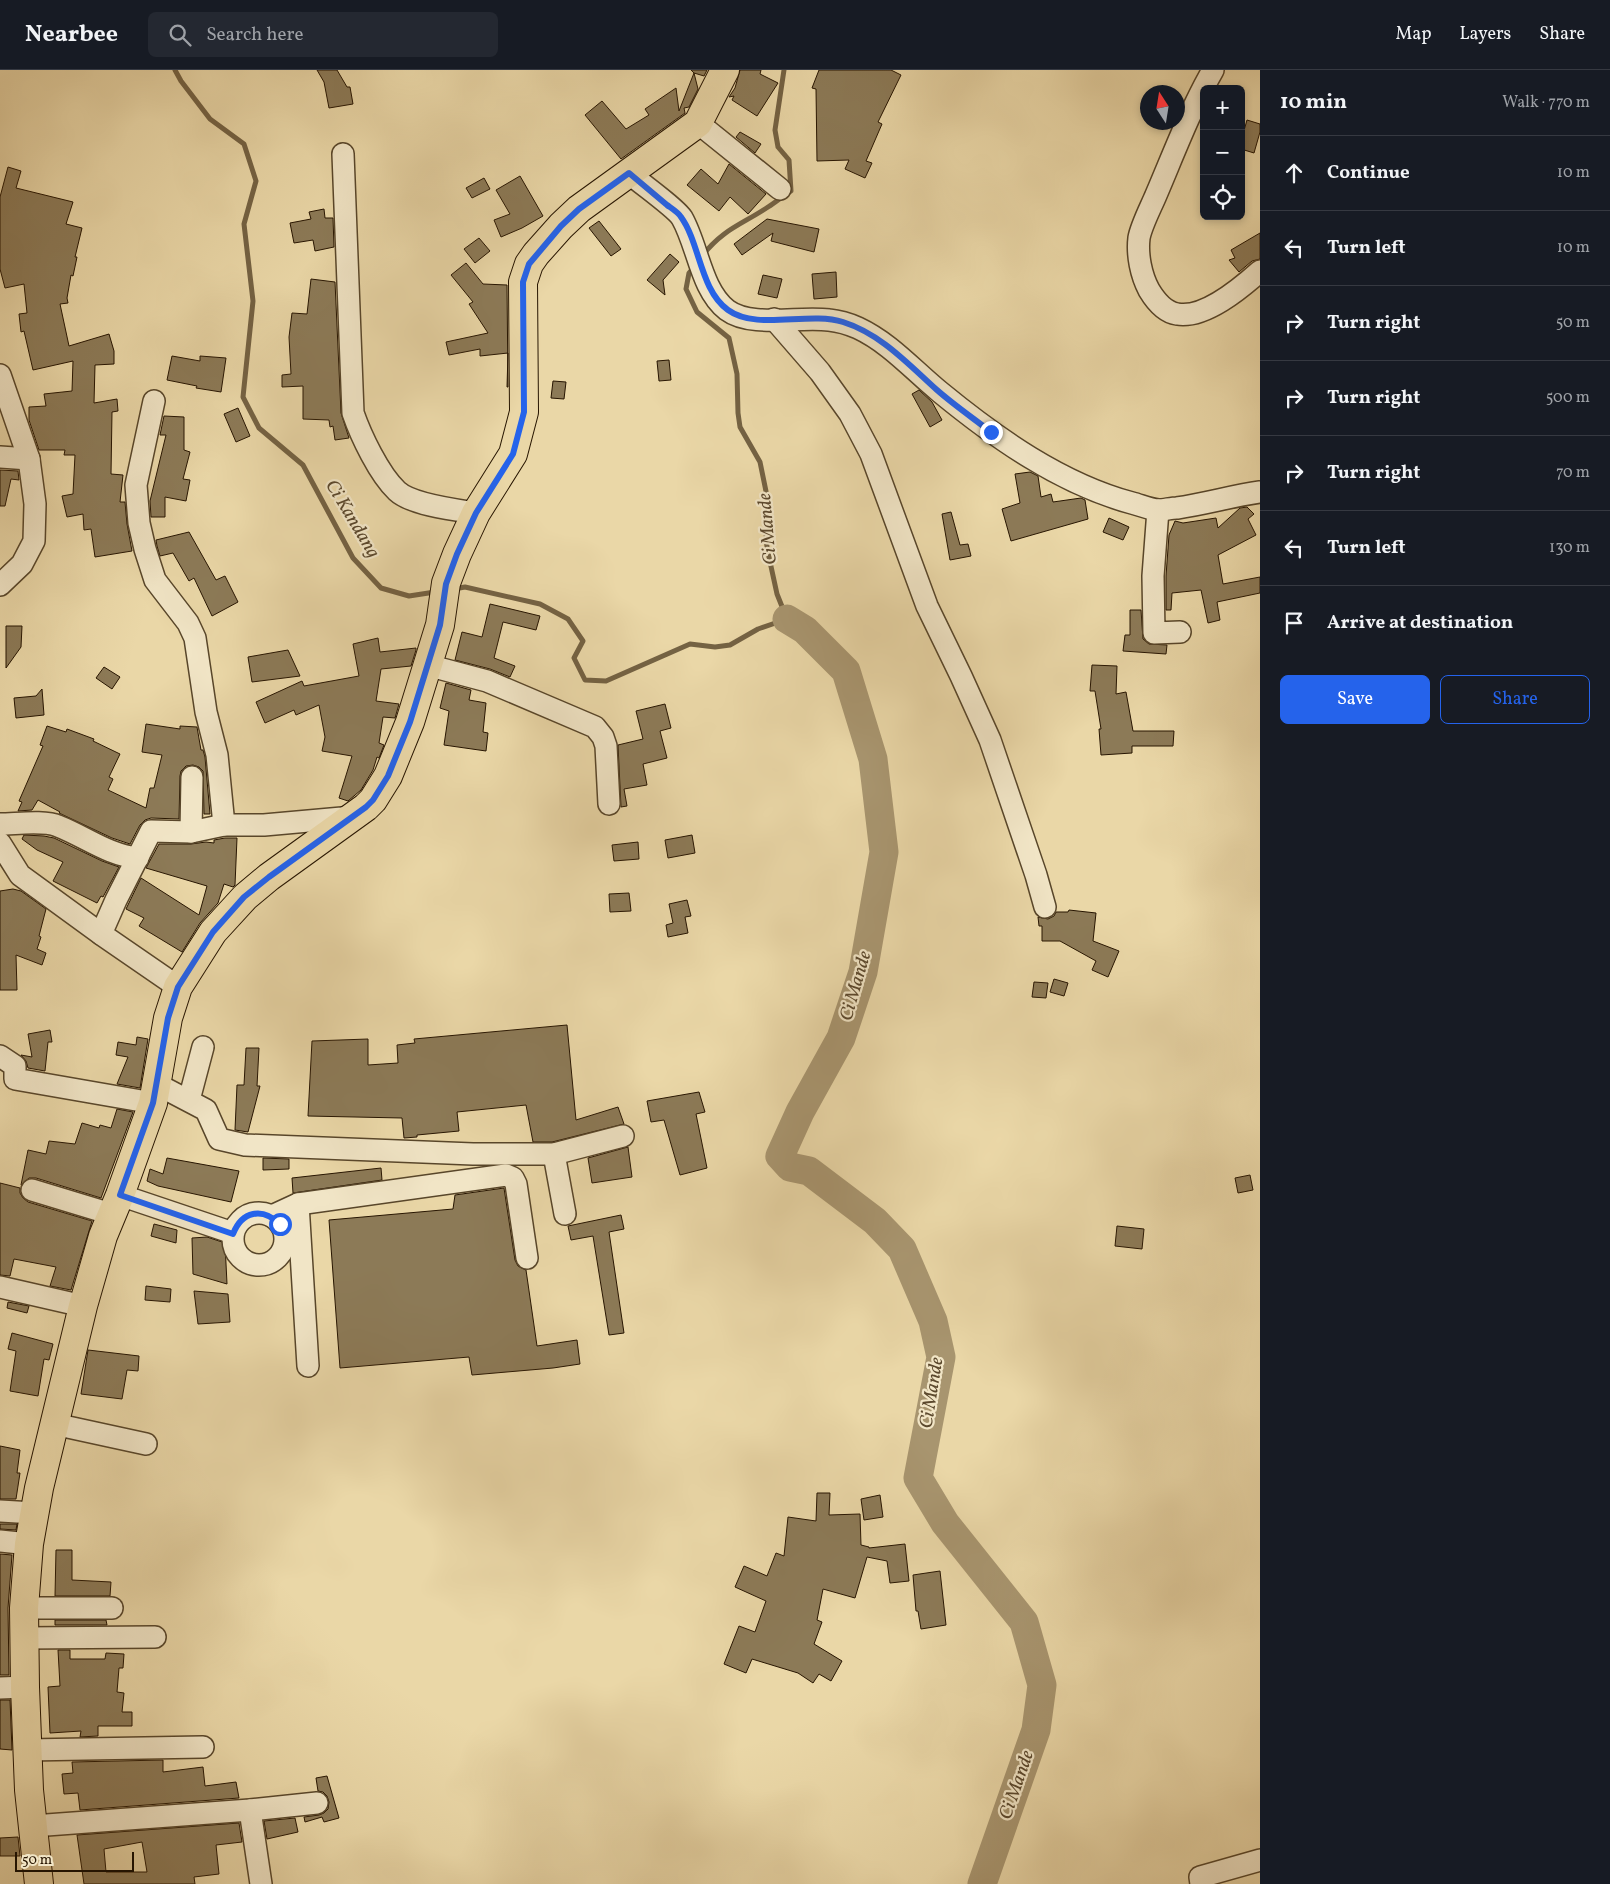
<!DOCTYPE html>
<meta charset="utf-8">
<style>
:root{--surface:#171b24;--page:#242831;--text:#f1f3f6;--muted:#9ea1a6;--line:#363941;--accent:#2563eb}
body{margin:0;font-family:Vollkorn,serif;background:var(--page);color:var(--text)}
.controls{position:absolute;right:15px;top:15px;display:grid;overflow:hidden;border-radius:8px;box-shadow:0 2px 8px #0003}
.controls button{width:45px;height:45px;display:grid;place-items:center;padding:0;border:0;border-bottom:1px solid var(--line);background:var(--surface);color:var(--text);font:25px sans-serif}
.compass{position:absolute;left:1140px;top:15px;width:45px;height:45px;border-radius:50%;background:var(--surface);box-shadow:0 2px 8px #0003;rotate:348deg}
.scale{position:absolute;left:15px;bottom:12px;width:119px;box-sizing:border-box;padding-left:5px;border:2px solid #271501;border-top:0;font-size:14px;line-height:18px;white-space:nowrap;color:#271501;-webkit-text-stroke:4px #f1e5c6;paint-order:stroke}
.stop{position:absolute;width:15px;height:15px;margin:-11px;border:4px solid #2563eb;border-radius:50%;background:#fff}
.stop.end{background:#2563eb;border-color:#fff;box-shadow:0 1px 5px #0008}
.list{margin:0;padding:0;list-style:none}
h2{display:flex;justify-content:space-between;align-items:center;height:65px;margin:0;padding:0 20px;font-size:21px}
h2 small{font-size:16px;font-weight:400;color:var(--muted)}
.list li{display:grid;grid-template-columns:32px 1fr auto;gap:15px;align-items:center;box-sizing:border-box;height:75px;padding:0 20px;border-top:1px solid var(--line)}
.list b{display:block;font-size:19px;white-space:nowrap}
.list em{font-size:16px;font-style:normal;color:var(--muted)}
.actions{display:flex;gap:10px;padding:15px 20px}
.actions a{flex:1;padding:11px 0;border:1px solid var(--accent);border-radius:8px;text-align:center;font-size:18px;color:var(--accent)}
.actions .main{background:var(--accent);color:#fff}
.icon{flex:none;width:28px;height:28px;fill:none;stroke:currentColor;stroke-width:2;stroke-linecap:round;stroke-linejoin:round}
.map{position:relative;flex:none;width:1260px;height:1814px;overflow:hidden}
header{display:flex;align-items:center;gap:30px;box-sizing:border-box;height:70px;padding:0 25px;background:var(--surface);border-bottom:1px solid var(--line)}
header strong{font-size:24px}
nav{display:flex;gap:28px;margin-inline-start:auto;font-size:18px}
.search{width:350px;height:45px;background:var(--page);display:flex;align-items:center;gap:12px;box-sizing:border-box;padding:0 18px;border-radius:8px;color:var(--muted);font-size:19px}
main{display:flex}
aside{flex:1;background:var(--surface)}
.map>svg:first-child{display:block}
</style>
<header>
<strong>Nearbee</strong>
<div class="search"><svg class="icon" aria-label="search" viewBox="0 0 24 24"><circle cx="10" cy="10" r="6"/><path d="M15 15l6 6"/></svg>Search here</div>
<nav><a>Map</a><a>Layers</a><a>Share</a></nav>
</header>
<main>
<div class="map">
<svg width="1260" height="1814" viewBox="0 0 1260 1814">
<rect width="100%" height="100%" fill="#ead7a7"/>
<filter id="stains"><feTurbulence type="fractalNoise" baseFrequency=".004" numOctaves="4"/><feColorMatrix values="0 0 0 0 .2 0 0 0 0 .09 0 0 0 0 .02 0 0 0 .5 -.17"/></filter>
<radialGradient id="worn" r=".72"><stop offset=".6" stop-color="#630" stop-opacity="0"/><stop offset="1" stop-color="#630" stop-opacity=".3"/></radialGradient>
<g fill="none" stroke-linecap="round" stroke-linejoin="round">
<!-- stream -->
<g stroke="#746243" stroke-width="5">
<polyline points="175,0 181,11 210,49 244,74 256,111 244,154 253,231 243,327 259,358 303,395 353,488 381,518 409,526 435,522"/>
<path d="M702,186C723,159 741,155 768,137C776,132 783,126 791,121L789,90L778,77L775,60L784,0"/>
<polyline points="454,519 465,517 540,534 568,549 583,571 574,588 585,610 606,611 690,574 715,577 730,575 758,559 787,549 777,524 767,478 766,462 769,436 760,392 740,357 738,343 737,304 729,268 697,242 686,219 689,203 694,197"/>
</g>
<!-- river -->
<polyline stroke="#a8956f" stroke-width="29" points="787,549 805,560 846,601 873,689 884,782 863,902 841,968 800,1042 780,1086 790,1097 809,1101 875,1151 902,1179 933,1251 941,1287 918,1408 945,1453 1024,1552 1042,1615 1036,1660 982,1814"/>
</g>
<!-- building -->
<g fill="#8c7a57" stroke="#271501" fill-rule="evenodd">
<polygon points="317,0 337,0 347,17 350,17 353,34 329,38 324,12"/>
<polygon points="691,0 707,0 704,6 694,3 698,19 689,37 684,38 685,43 621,89 585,45 602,31 626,59 649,45 645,39 676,18 679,41 694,3"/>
<polygon points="740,0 761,0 760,4 778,13 757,46 732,30 734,26 729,27 735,18"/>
<polygon points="819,0 891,0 901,5 878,52 882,54 866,91 872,93 865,108 845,99 849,90 817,91 816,19 812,18"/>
<polygon points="1247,50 1260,54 1260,62 1254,83 1241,79 1241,71"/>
<polygon points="740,62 761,74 755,83 736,67"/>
<polygon points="729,94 766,124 748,144 730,127 719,141 687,115 701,99 718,114"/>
<polygon points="8,97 21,101 16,118 73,132 66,154 82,158 75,187 77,187 73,206 71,205 67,228 68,233 60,234 69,276 109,264 114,281 114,294 95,295 94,333 117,329 118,341 112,342 111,404 123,405 120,432 125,432 127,454 132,481 95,487 91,459 84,460 83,444 67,447 62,426 73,424 75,385 64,385 65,380 39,380 29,350 29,337 46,336 44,324 72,321 73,291 33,300 24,261 21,262 19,244 27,243 24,214 5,218 0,199 0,127"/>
<polygon points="520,106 543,146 522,158 501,167 494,150 510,144 496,120"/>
<polygon points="484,108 490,119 472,128 466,118"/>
<polygon points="324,139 325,148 333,148 334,177 315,181 313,170 294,173 290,153 311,149 309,142"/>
<polygon points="767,149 819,159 814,182 771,171 773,163 742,185 734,174"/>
<polygon points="599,151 621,179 611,186 589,158"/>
<polygon points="1260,163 1260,189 1252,191 1239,202 1229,190 1235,188 1231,180"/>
<polygon points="479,168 490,181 475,193 464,179"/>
<polygon points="670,184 679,192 663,210 665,225 647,210"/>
<polygon points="466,193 483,214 507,215 508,317 507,317 508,283 480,286 480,279 449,285 446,272 488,263 469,234 473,232 451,205"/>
<polygon points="836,202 837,227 814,229 812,204"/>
<polygon points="763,205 782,209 777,228 758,224"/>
<polygon points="311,209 335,212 341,343 349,368 335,370 333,356 330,357 329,350 303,349 303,316 282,317 282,305 291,304 289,267 292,243 307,244"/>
<polygon points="172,286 200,291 200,286 226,288 221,322 196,318 197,316 167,310"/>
<polygon points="669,290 671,310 659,311 657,291"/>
<polygon points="553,311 566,312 564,329 551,328"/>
<polygon points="919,320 932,332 942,350 930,357 912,324"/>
<polygon points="238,338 250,366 236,372 224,344"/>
<polygon points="164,346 184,347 184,380 190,382 183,409 190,410 186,431 165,427 165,447 151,447 150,431 166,365 160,365"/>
<polygon points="0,400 18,401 19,410 11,409 5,436 0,436"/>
<polygon points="1030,402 1038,406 1041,427 1051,424 1053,432 1081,428 1085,430 1088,449 1011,471 1002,439 1020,433 1015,404"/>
<polygon points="1247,437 1254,444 1248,449 1256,465 1218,485 1223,514 1260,507 1260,523 1217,532 1220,550 1208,553 1201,520 1172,523 1171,540 1166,540 1166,506 1169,465 1175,451 1183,453 1216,448 1218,458 1240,438"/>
<polygon points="951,442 960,475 968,474 971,486 950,490 942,444"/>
<polygon points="1109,448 1129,457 1123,470 1103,462"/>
<polygon points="189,462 216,510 225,506 238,532 212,546 194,508 189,511 173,483 160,486 157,476 156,470"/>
<polygon points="490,534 540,546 536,560 503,552 494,588 515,596 510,607 490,599 455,590 462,562 482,567"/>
<polygon points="1130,540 1141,540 1143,569 1149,574 1167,575 1166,584 1123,581 1125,565 1130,565"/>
<polygon points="6,556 22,556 21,577 6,598"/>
<polygon points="378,568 380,582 416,578 416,580 411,596 381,599 376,631 399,634 395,648 383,647 379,673 384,675 379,688 377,687 373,700 361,720 348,731 339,728 352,686 322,681 325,667 319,635 296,645 294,640 265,653 256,632 302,611 304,616 359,606 353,574"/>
<polygon points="288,580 300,606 252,612 248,587"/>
<polygon points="1092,595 1117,596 1116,624 1126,622 1133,661 1174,661 1173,676 1132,676 1132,683 1101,685 1099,659 1101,659 1095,621 1090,621"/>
<polygon points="104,597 120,607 112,619 96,608"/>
<polygon points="446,613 471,620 469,630 486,633 483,662 488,663 486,681 444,675 449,641 440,638"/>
<polygon points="42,619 44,645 16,648 14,628 36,626"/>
<polygon points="665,634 671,658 660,661 667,688 643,694 647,715 624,719 627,736 621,737 618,675 643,669 636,641"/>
<polygon points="146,654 180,659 180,656 197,657 201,680 203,680 205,687 210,744 204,744 203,701 199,697 193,695 186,696 181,701 180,706 179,749 151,748 145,750 140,755 130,774 112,768 59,743 60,742 38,730 32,740 18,741 22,732 19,731 43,676 40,675 47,656 66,662 67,659 94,669 93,671 120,684 109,707 113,709 108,720 146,738 150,718 154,718 162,685 142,682"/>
<polygon points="24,765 44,766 54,768 102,791 119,797 103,827 101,826 97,833 53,811 63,792 37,780 22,769"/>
<polygon points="692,765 695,783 668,788 665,770"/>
<polygon points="225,768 237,768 235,815 233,817 224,814 218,833 200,853 182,882 139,856 144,848 126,839 141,808 199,845 207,816 146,798 159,774 191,774 206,772 214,773 214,770"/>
<polygon points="638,772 639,789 614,791 612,775"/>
<polygon points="13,819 21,821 46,839 39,866 41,867 37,879 46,883 42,895 16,885 17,920 0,920 0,821"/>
<polygon points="629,823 631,841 610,842 609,824"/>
<polygon points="687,830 691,846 685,847 688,863 668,867 666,855 673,853 669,834"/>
<polygon points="1069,840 1096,843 1093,871 1119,881 1108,907 1092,900 1096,891 1060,871 1042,871 1042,856 1039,856 1038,847 1048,849 1054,846 1056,842 1068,842"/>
<polygon points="1054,909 1068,913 1064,926 1050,922"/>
<polygon points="1034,912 1048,913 1046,928 1032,927"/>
<polygon points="567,955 576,1050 618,1037 624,1054 552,1072 533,1072 526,1035 457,1042 459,1061 417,1065 417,1067 404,1068 402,1048 308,1046 312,971 368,969 368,995 398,993 397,975 415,973 414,969"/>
<polygon points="50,960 52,972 48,972 45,1001 28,998 26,991 21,985 32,987 28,964"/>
<polygon points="137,967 148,969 140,1018 117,1014 128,987 116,985 118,972 136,975"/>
<polygon points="246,978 259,978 257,1016 260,1016 248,1062 235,1060 237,1015 244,1015"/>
<polygon points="699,1022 705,1042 696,1044 707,1098 680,1105 664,1050 651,1052 647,1031"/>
<polygon points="117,1039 133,1042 101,1128 36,1108 29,1108 21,1115 28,1080 46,1084 49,1071 75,1074 82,1053 99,1058 100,1055 111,1058"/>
<polygon points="628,1077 632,1107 592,1113 588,1088"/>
<polygon points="167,1088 239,1101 231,1132 158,1116 147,1111 150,1099 163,1104"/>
<polygon points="263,1088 289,1089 289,1099 263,1100"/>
<polygon points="381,1098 382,1110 293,1123 292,1108"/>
<polygon points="1250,1105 1253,1120 1238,1123 1235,1108"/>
<polygon points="0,1113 20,1118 20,1123 23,1128 28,1132 92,1151 71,1220 50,1216 56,1197 14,1189 10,1206 0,1205"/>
<polygon points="504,1118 515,1190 518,1196 526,1200 537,1276 577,1270 580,1294 553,1298 472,1305 469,1287 340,1298 329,1150 453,1139 455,1125"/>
<polygon points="621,1145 624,1159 609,1162 624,1263 609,1265 593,1166 571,1170 568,1156"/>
<polygon points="154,1154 177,1160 176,1173 151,1166"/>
<polygon points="1117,1156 1144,1159 1142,1179 1115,1176"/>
<polygon points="207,1167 225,1173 227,1214 193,1204 192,1168"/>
<polygon points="146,1216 171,1219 170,1232 145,1230"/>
<polygon points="194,1221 228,1224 230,1252 198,1254"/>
<polygon points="8,1232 29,1236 27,1243 7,1238"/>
<polygon points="12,1263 53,1274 49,1290 44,1289 38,1326 10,1321 16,1281 8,1279"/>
<polygon points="88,1280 139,1286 138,1301 127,1300 122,1329 81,1324"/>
<polygon points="0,1376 20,1380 17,1403 20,1403 16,1429 0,1429"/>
<polygon points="817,1423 830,1423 829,1445 860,1444 861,1475 869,1477 869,1478 905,1474 909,1511 890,1513 887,1491 867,1487 855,1528 823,1519 817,1550 822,1552 814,1574 842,1591 831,1611 819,1604 813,1613 798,1603 752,1589 746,1603 724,1594 739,1556 755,1562 766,1531 735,1517 744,1496 767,1506 776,1483 784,1486 788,1447 816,1451"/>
<polygon points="880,1425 883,1447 864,1450 861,1429"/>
<polygon points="0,1454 17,1454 16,1460 0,1459"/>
<polygon points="56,1480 72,1480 72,1510 111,1512 110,1526 55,1526"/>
<polygon points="0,1484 12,1485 8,1538 9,1605 0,1605"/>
<polygon points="940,1501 946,1555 921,1559 918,1541 916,1541 913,1505"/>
<polygon points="55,1550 106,1550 107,1555 55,1555"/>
<polygon points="58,1580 70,1580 70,1589 105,1589 106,1583 124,1584 123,1598 119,1598 117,1622 124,1623 122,1642 132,1642 132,1656 98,1656 98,1666 80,1667 81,1661 50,1663 48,1617 60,1616"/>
<polygon points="0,1630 10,1630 12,1680 0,1679"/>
<polygon points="163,1690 163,1702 203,1697 205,1716 236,1712 239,1728 80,1740 78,1723 64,1724 62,1704 73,1703 72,1692"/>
<polygon points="327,1706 339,1748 324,1752 322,1747 305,1752 304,1747 319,1745 324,1743 328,1739 329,1732 327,1726 323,1722 318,1721 316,1708"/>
<polygon points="295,1748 298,1762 267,1769 264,1751"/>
<path d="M239,1753L242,1772L216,1775L219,1804L194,1807L195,1814H84L77,1765ZM142,1772L147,1802H106L104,1779Z"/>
<polygon points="18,1767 20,1786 0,1786 0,1768"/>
</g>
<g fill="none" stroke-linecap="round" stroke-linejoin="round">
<!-- minor casing -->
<g stroke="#58462a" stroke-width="24">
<g id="minor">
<path d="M1213,0C1190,40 1174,83 1156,125C1151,137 1141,156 1139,168C1137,185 1141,205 1149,220C1155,230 1164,242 1177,244C1204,249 1241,218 1260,201"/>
<polyline points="698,53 780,119"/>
<path d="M343,84L353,343C361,366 379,404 397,421C412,435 456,440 476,443"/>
<path d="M629,103C640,113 676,138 682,148C698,176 701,220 727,240C751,258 799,246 829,250C839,251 849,254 858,258C890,273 913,300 940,322C996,368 1061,414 1132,433C1140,435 1149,439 1158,440C1164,440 1171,438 1177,438C1205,434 1232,426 1260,422"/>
<polyline points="774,249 820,302 850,344 871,384 927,536 961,606 990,670 1036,805 1045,837"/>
<polyline points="0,305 29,389 35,434 34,471 22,494 0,515"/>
<polyline points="154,331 136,415 139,453 145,479 155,510 188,553 195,568 206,642 217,685 224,755 264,755 353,747"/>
<polyline points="0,387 29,389"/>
<polyline points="1158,440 1153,506 1154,563 1180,562"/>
<polyline points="427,595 487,611 595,657 603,667 606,676 609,734"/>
<path d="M0,754C16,754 45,750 58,756C86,767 108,785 138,788"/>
<polyline points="191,762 192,707"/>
<polyline points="0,773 20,805 101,864 178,917"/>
<polyline points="101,864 116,830 151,761 191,762 224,755"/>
<polyline points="0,986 15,996 15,1009 153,1033"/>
<polyline points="157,1012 164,1018 206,1040 219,1069 245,1075 473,1084 554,1084 623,1066"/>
<polyline points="189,1030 203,977"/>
<polyline points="554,1084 565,1144"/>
<polyline points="32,1120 111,1144"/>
<polyline points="120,1125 233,1163"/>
<polyline points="298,1134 308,1296"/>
<circle cx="259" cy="1169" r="26"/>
<polyline points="272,1146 298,1134 506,1105 513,1108 516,1114 527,1188"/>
<polyline points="0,1217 83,1236"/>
<polyline points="54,1354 146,1374"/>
<polyline points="0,1441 34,1443"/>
<polyline points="0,1471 29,1474"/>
<polyline points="24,1538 112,1538"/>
<polyline points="24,1568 155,1567"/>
<polyline points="0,1618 25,1617"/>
<polyline points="27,1680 203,1677"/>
<polyline points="250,1740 261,1814"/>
<polyline points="33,1756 250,1740 317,1733"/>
<polyline points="1201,1814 1200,1807 1260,1790"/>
</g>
</g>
<!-- major casing -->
<g stroke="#271501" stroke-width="30">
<polyline id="major" points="39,1814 29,1720 25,1617 24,1538 29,1474 39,1418 83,1236 103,1166 120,1125 153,1033 168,948 178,917 213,862 245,827 269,807 366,737 373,730 388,706 410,652 440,555 446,513 457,484 476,443 513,384 524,342 523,212 529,194 536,184 561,156 579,139 698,53 725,0"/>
</g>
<!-- minor -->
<use href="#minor" stroke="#f1e5c6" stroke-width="21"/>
<!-- major -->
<use href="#major" stroke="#ead7a7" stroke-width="28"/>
</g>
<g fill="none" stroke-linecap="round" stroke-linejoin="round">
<!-- route -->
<path stroke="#2563eb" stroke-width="6" d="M280,1154C262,1137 242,1141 233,1164L120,1125L153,1033L168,948L178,917L213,862L244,827L269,807L366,737L373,730L388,706L410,652L440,555L446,514L457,484L476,443L513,384L524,342L523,212L529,194L561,156L579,139L629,103C642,114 654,124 667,135C671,138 678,142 681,147C700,173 700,220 728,240C757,261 808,241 843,252C881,264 908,294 937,320C954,335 973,348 991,362"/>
</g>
<g text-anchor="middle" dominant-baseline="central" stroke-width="4.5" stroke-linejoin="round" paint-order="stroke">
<!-- water labels -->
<g font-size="19" font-style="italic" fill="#5b482d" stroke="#f1e5c6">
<text transform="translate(352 449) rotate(59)">Ci Kandang</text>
<text transform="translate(768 459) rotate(-95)">Ci Mande</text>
<text transform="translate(856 916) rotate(-74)">Ci Mande</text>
<text transform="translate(932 1323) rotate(-81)">Ci Mande</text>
<text transform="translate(1017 1715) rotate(-71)">Ci Mande</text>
</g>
</g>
<rect width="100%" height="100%" filter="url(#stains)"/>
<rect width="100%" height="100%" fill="url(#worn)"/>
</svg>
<div class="controls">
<button>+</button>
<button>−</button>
<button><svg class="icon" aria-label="locate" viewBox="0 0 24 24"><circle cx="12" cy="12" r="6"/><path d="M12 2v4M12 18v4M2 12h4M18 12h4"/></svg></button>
</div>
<svg class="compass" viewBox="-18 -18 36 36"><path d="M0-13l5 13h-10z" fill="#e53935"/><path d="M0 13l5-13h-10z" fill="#9ea1a6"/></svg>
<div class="scale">50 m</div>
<div class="stop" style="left:280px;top:1154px"></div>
<div class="stop end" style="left:991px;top:362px"></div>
</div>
<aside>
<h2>10 min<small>Walk · 770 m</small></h2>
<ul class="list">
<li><svg class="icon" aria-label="ahead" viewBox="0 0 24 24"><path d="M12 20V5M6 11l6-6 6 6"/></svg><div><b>Continue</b></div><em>10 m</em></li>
<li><svg class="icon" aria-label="left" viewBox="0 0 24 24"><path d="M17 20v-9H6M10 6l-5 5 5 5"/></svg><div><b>Turn left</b></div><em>10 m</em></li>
<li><svg class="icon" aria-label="right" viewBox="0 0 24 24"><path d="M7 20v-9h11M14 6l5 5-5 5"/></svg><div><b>Turn right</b></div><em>50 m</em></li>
<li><svg class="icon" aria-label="right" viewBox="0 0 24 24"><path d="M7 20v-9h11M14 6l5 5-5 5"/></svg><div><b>Turn right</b></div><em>500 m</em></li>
<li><svg class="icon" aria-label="right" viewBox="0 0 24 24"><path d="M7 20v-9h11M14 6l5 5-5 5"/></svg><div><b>Turn right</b></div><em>70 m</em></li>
<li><svg class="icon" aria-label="left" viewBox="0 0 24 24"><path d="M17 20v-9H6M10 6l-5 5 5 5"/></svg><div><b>Turn left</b></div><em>130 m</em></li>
<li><svg class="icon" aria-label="arrive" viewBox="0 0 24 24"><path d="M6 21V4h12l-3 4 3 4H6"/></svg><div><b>Arrive at destination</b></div></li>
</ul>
<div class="actions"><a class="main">Save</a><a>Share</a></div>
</aside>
</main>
